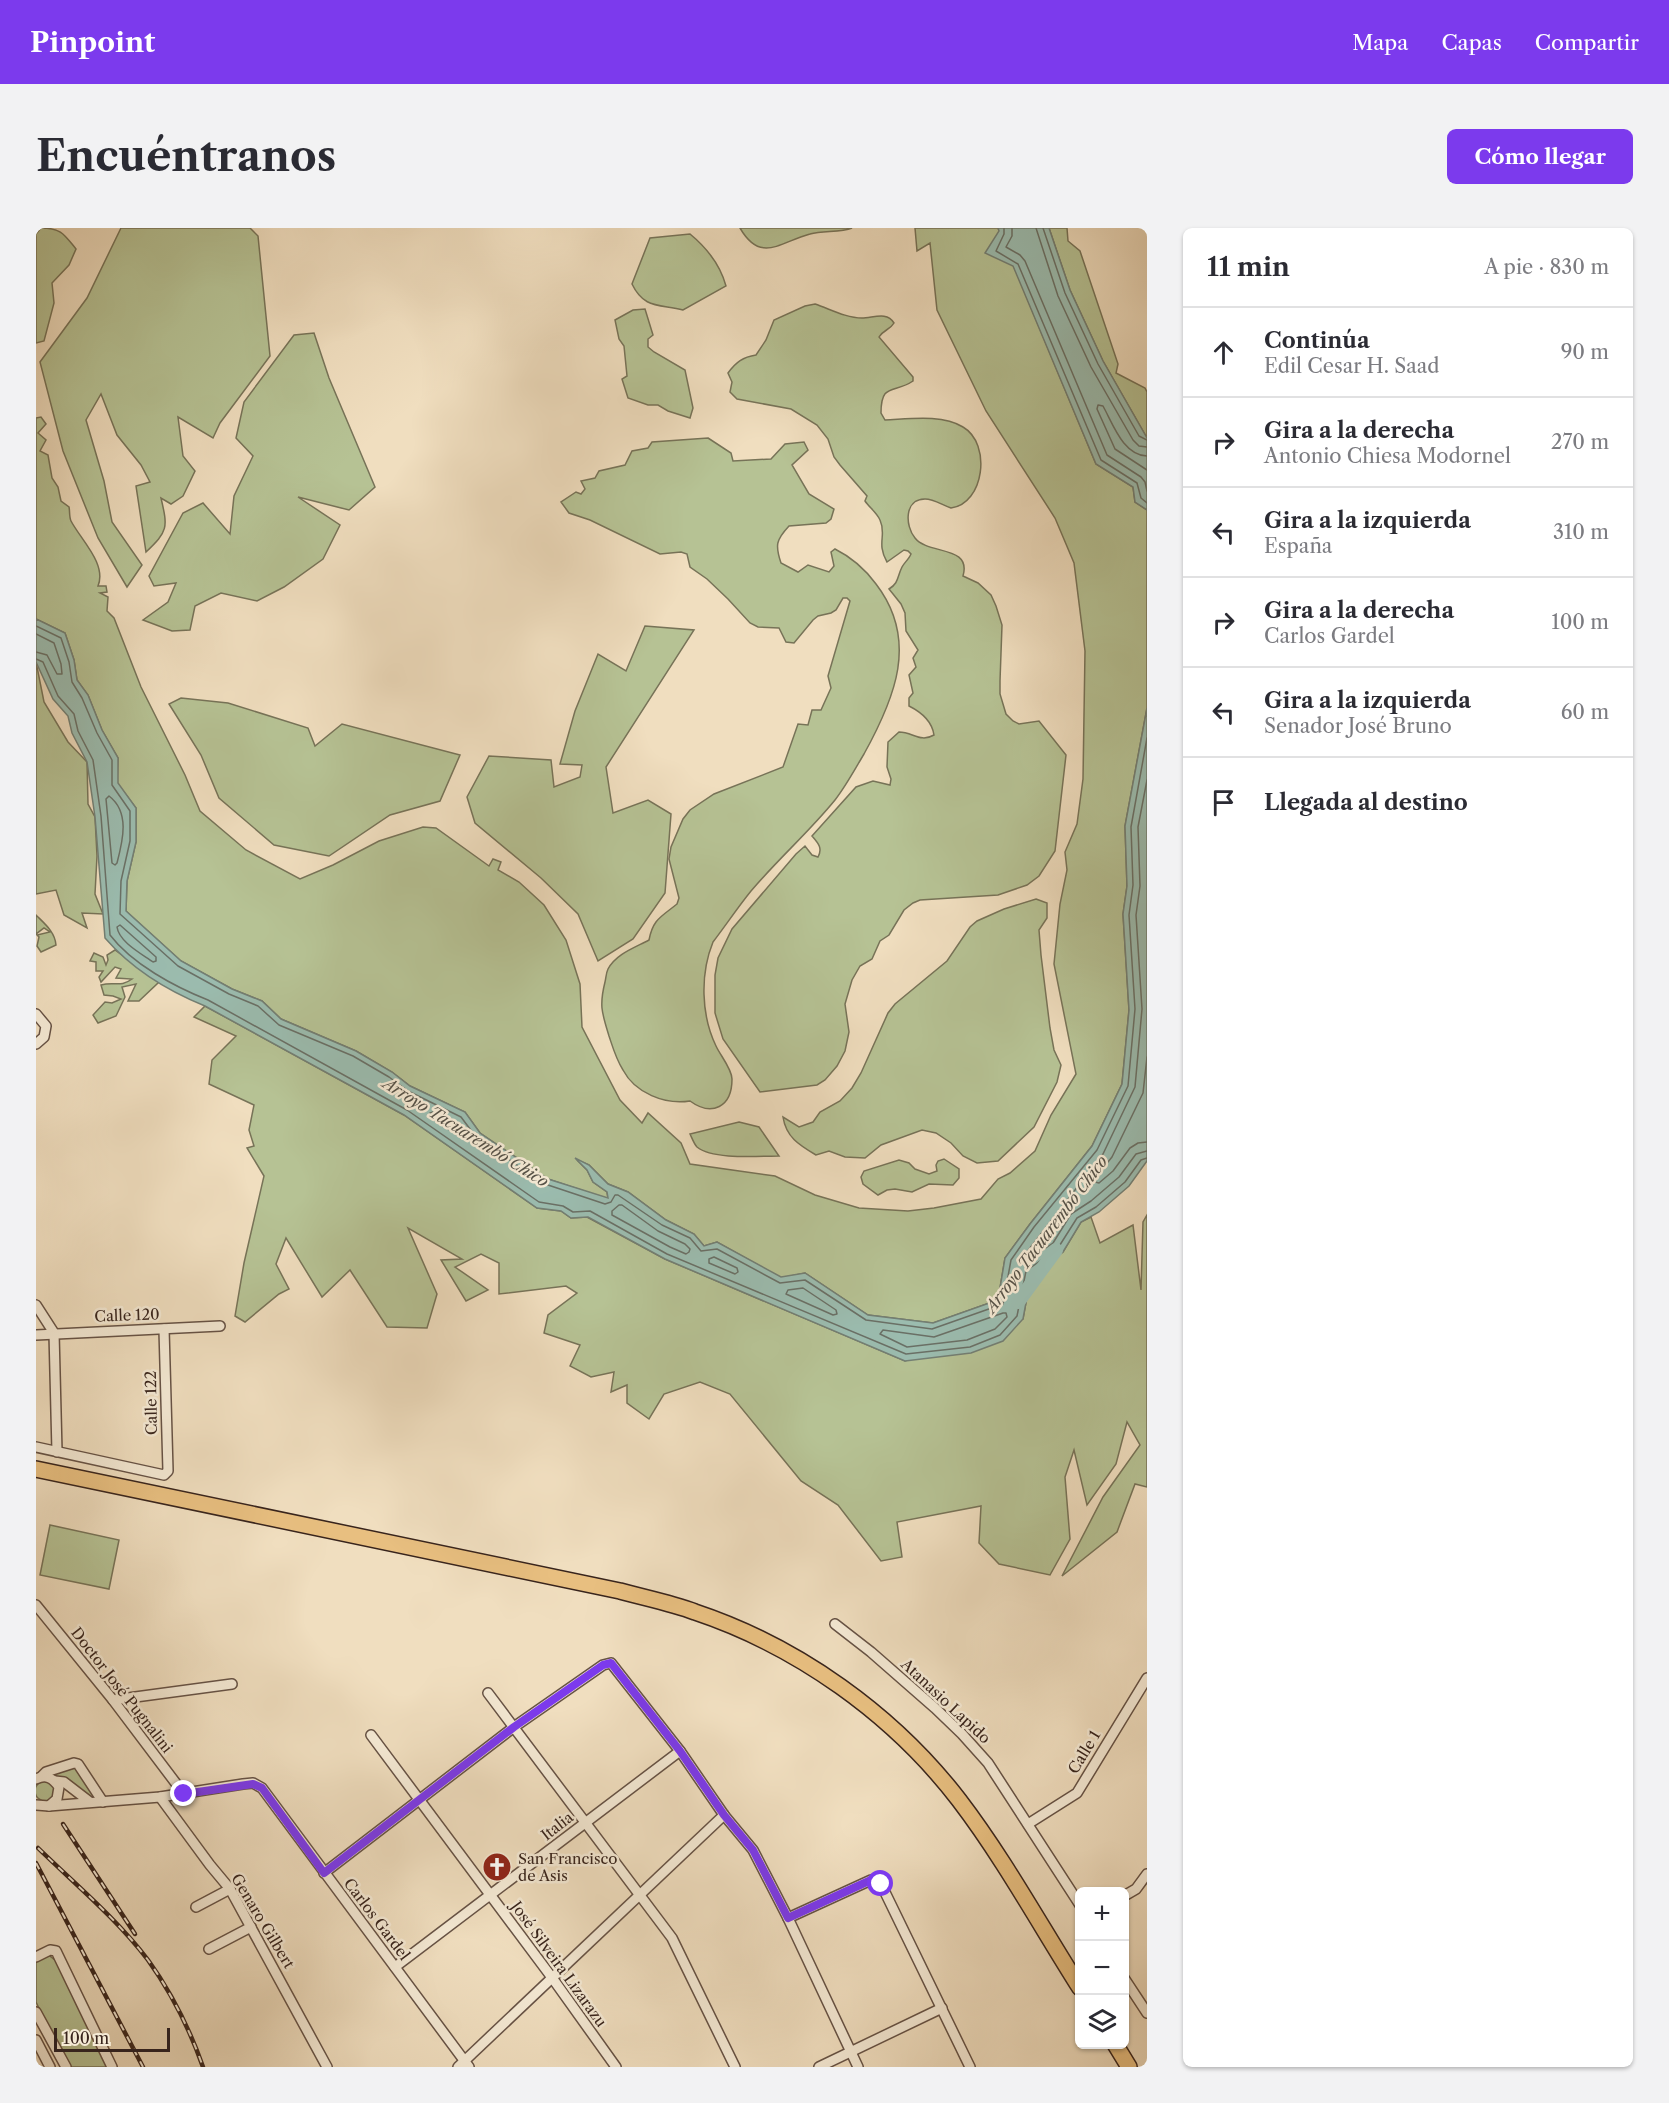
<!DOCTYPE html>
<html lang="es">
<meta charset="utf-8">
<style>
:root{--surface:#fff;--page:#f2f2f3;--text:#2b2b33;--muted:#7c7c81;--line:#e1e1e2;--accent:#7c3aed}
body{margin:0;font-family:"Libre Caslon Text",serif;background:var(--page);color:var(--text)}
.controls{position:absolute;right:18px;bottom:18px;display:grid;overflow:hidden;border-radius:9px;box-shadow:0 2px 4px #0004}
.controls button{width:54px;height:54px;display:grid;place-items:center;padding:0;border:0;border-bottom:2px solid var(--line);background:var(--surface);color:var(--text);font:30px sans-serif}
.scale{position:absolute;left:18px;bottom:15px;width:116px;box-sizing:border-box;padding-left:6px;border:3px solid #38241c;border-top:0;font-size:16px;line-height:21px;white-space:nowrap;color:#38241c;-webkit-text-stroke:4px #f5ead5;paint-order:stroke}
.stop{position:absolute;width:18px;height:18px;margin:-14px;border:4px solid #7c3aed;border-radius:50%;background:#fff}
.stop.end{background:#7c3aed;border-color:#fff;box-shadow:0 2px 6px #0008}
.list{margin:0;padding:0;list-style:none}
h2{display:flex;justify-content:space-between;align-items:center;height:78px;margin:0;padding:0 24px;font-size:26px}
h2 small{font-size:20px;font-weight:400;color:var(--muted)}
.list li{display:grid;grid-template-columns:39px 1fr auto;gap:18px;align-items:center;box-sizing:border-box;height:90px;padding:0 24px;border-top:2px solid var(--line)}
.list b{display:block;font-size:22px;white-space:nowrap}
.list p{margin:0;font-size:20px;white-space:nowrap;color:var(--muted)}
.list em{font-size:20px;font-style:normal;color:var(--muted)}
.icon{flex:none;width:33px;height:33px;fill:none;stroke:currentColor;stroke-width:2;stroke-linecap:round;stroke-linejoin:round}
.map{position:relative;flex:none;width:1111px;height:1839px;overflow:hidden;border-radius:9px}
header{display:flex;align-items:center;gap:36px;box-sizing:border-box;height:84px;padding:0 30px;background:var(--accent);color:#fff}
header strong{font-size:28px}
nav{display:flex;gap:33px;margin-inline-start:auto;font-size:21px}
.intro{display:flex;align-items:center;justify-content:space-between;box-sizing:border-box;height:144px;padding:0 36px}
h1{margin:0;font-size:42px}
.button{padding:15px 27px;border-radius:9px;background:var(--accent);color:#fff;font-size:21px;font-weight:700}
main{display:flex;gap:36px;padding:0 36px}
aside{flex:1;background:var(--surface);border-radius:9px;box-shadow:0 2px 4px #0004}
.map>svg:first-child{display:block}
</style>
<header>
<strong>Pinpoint</strong>
<nav><a>Mapa</a><a>Capas</a><a>Compartir</a></nav>
</header>
<div class="intro"><h1>Encuéntranos</h1><a class="button">Cómo llegar</a></div>
<main>
<div class="map">
<svg width="1111" height="1839" viewBox="0 0 1111 1839">
<rect width="100%" height="100%" fill="#f0debf"/>
<filter id="stains"><feTurbulence type="fractalNoise" baseFrequency=".00333" numOctaves="4"/><feColorMatrix values="0 0 0 0 .2 0 0 0 0 .09 0 0 0 0 .02 0 0 0 .5 -.17"/></filter>
<radialGradient id="worn" r=".72"><stop offset=".6" stop-color="#630" stop-opacity="0"/><stop offset="1" stop-color="#630" stop-opacity=".3"/></radialGradient>
<!-- green -->
<g fill="#b6c294" stroke="#777358" stroke-width="1.5">
<path d="M5,0C25,0 28,6 40,21L33,37L16,55L18,75L8,113L0,115V6Z"/>
<path d="M85,0H214L222,8L234,128L184,195L177,210L142,189L147,228L159,243L147,268L135,276L125,270C132,300 132,303 110,324L100,258L114,254L105,237L81,207L65,166L50,192L68,253L76,294L106,337L91,359L62,310L27,223L4,134L51,70Z"/>
<path d="M704,0H816C804,5 787,2 774,6C744,14 725,36 704,0Z"/>
<path d="M879,0H962L1060,236L1097,259L1099,274L1111,282V480L1089,598L1091,658L1087,686L1093,782L1086,856L1056,918L994,996L969,1030L962,1072L897,1095L832,1087L769,1045L745,1050L681,1014L668,1018L658,1006L630,992L592,964L572,956L553,937L541,932L551,942L557,954L571,964L572,971L512,951L444,905L429,884L374,858L356,844L320,823L245,791L226,773L196,761L145,733L90,683L91,653L100,614V580L81,555L82,530L66,502L52,467L41,452L38,432L29,405L0,391V190L5,189L10,196L2,205L10,212L4,223L12,227L16,250L22,259L25,273L33,279C34,283 33,289 35,293C45,312 71,336 62,358H70L71,364L64,365L72,369L71,383L78,390L105,459L149,547L164,583L210,622L264,651L297,637L343,613L387,599L400,600L453,638L457,631L465,634L462,642L483,654L508,677L530,712L544,756L546,799L584,872L606,895L612,885L645,915L654,936L739,948L779,967L823,980L872,983L898,980L945,971L962,951L974,945L999,923L1015,887L1040,846L1018,736L1024,676L1031,642L1029,624L1041,596L1047,551L1049,423L1038,335L1019,290L950,183L901,82L894,15L881,23Z"/>
<polygon points="1013,0 1031,0 1032,13 1044,23 1082,136 1080,145 1109,160 1111,164 1111,210 1067,133 1034,62"/>
<path d="M654,6C671,20 684,36 690,58L647,82C623,76 608,81 596,56L614,10Z"/>
<path d="M779,76C794,81 810,90 826,90C837,90 851,83 858,95C854,102 847,102 843,109L877,149V153C858,166 845,154 845,185L849,192C873,191 906,186 927,199C956,216 948,276 915,280C906,277 898,271 889,271C868,271 869,298 879,310C892,327 936,317 927,348L942,355L955,367L960,378L966,397L964,453V466L970,486L977,493L983,496L1003,493L1030,527L1019,623L1003,648L991,657L962,667L884,672L877,675L868,682L853,707L844,713L836,731L824,738L816,752L809,776L813,804L809,823L801,838L789,852L781,857L724,864L687,811L679,785V747L682,730L696,701L760,626L769,618L776,627L782,629C787,620 782,615 776,608L820,559L837,553L854,557L855,551L851,539L852,514L863,504C877,504 884,515 898,507C896,493 885,484 873,478V470L877,465L873,447L880,439L877,430L882,422L870,403L869,385L865,376L853,361C863,355 861,349 866,339C868,335 873,331 875,326L872,323L868,322L851,334C840,315 851,307 844,292C841,285 833,279 829,273L831,268L804,237L798,229L792,211L781,197L755,181L701,171L694,164L696,154L692,145C700,134 707,129 720,127L730,112L738,92L769,78Z"/>
<polygon points="609,81 617,107 612,111 612,119 618,124 649,142 657,180 654,190 632,183 622,177 612,177 592,170 586,151 591,148 588,118 583,111 579,92 597,82"/>
<polygon points="278,105 293,150 339,259 313,282 262,269 304,297 287,331 248,359 221,373 185,365 159,378 154,402 136,403 107,392 132,374 140,355 118,358 113,348 147,285 167,275 194,306 198,268 217,228 200,210 208,174 258,107"/>
<path d="M672,210L695,225L697,233L735,231L749,216L768,214L772,222L756,237L773,266L798,281L795,291L790,295L753,298C740,312 739,317 745,335L762,344L772,337L793,344L798,338L795,324L799,321C815,329 829,341 840,356C883,412 859,470 828,526C819,541 810,558 799,572C773,604 742,631 715,663C702,679 690,697 677,714C664,746 665,787 680,818C684,827 696,841 696,851C696,879 676,889 654,873C629,877 599,865 587,842C580,831 577,820 573,808C566,785 563,778 569,754C570,750 570,745 572,741C580,726 598,720 613,712C617,691 625,689 641,676L643,670L633,631L635,619L647,591L654,582L678,566L747,539L762,496L772,497L776,482H785L795,460L792,448L814,373L811,370H807L800,382L795,385L782,388L777,392L758,415L750,414L743,400L722,399L714,395L692,371L671,351L654,339L651,326L645,324L624,326L554,292L533,285L525,274L540,264L545,266L549,261L545,253L559,250L563,243L589,237L596,223L612,220L616,214Z"/>
<polygon points="609,398 658,402 570,539 577,585 612,572 635,586 629,665 597,711 562,733 542,686 505,650 439,595 431,569 453,528 515,532 518,559 544,549 546,537 524,536 539,483 562,426 590,443"/>
<polygon points="0,434 8,474 32,514 51,534 52,576 59,589 61,628 59,666 67,686 46,685 51,700 28,687 20,662 0,666"/>
<polygon points="145,470 192,475 272,500 279,518 306,496 424,527 404,573 354,587 293,628 238,617 183,570 165,527 133,476"/>
<path d="M1000,671L1011,675V690L1003,702L1005,727L1014,800L1018,822L1025,837L1021,854L998,899L962,933L941,935L927,928L915,915L900,905L886,902L845,917L829,930L809,929L793,923L780,927C763,917 750,909 747,889L763,899L777,894L784,884L804,873L816,860L825,845L852,785L859,776L911,733L934,699L941,693L968,681Z"/>
<path d="M0,687C9,696 19,704 20,717L5,724L1,718L3,709L1,707L14,704L8,700L0,706Z"/>
<path d="M79,722L123,754L103,773H92L100,756L86,759L89,769L80,788L62,795L57,787L69,774L76,775L85,771L77,768L68,767L65,757C79,753 84,760 96,751L80,750L85,741L79,739L65,754L63,749L67,743H60V734L54,733L58,725L67,729L70,737L72,732L71,727Z"/>
<polygon points="169,778 368,887 501,980 525,983 535,990 551,989 629,1031 869,1133 987,1091 995,1047 1027,1024 1045,994 1055,989 1064,1015 1097,997 1105,1062 1107,994 1111,987 1111,1259 1099,1256 1081,1304 1026,1348 1067,1269 1104,1217 1091,1194 1080,1236 1051,1277 1038,1222 1029,1249 1034,1311 1014,1347 963,1336 943,1315 945,1278 861,1294 866,1329 845,1333 802,1277 765,1253 694,1166 664,1154 628,1166 613,1191 591,1175 591,1157 575,1164 578,1144 555,1149 534,1138 544,1117 508,1105 512,1087 541,1065 530,1058 463,1066 463,1035 445,1026 419,1039 452,1062 430,1073 405,1032 426,1031 372,1000 401,1066 391,1100 351,1099 314,1042 286,1069 250,1010 240,1036 253,1061 243,1066 209,1094 199,1088 208,1035 228,948 211,920 218,918 213,902 218,877 173,856 176,832 200,808 158,789"/>
<path d="M703,894L723,899L743,928C723,928 677,932 661,919C658,916 656,910 654,906Z"/>
<polygon points="908,931 923,941 923,950 917,957 893,956 876,964 859,961 851,962 842,967 827,956 825,949 828,943 863,932 873,935 879,941 893,946 901,943 900,937 902,933"/>
<polygon points="14,1297 83,1312 73,1361 4,1347"/>
<polygon points="38,1538 42,1539 59,1568 55,1570 33,1552 11,1546"/>
<circle cx="9" cy="1563" r="10"/>
<polygon points="11,1726 23,1735 80,1839 31,1839 0,1774 0,1731"/>
</g>
<!-- water -->
<g fill="#9bbcaf" stroke="#737f74" stroke-width="1.5">
<polygon points="962,0 1013,0 1034,62 1067,133 1111,210 1111,282 1099,274 1097,259 1060,236 977,38 949,25 963,3"/>
<path d="M0,391L29,405L38,432L41,452L52,467L66,502L82,530V555L100,580V614L91,653L90,683L145,733L196,761L226,773L245,791L320,823L356,844L374,858L429,884L444,905L512,951L572,970L571,964L557,954L551,942L539,930L553,937L572,956L592,964L630,992L658,1006L668,1018L681,1014L745,1049L769,1045L832,1087L897,1095L962,1072L969,1030L994,996L1056,918L1086,856L1093,782L1087,686L1091,658L1089,598L1111,480V933L1093,958L1063,984L1045,994L1027,1024L995,1047L987,1091L967,1113L935,1125L869,1133L629,1031L552,989L535,990L525,983L501,980L368,887L169,778C132,763 95,740 69,710L59,589L51,534L36,505L32,488L17,471L0,434Z"/>
</g>
<g fill="none" stroke-linecap="round" stroke-linejoin="round">
<!-- shore -->
<g stroke="#6a7066" stroke-width="1.5">
<polyline points="968,0 968,6 960,23 982,36 1065,232 1101,255 1105,270 1111,275"/>
<polyline points="976,0 976,8 970,19 984,27 989,33 1071,227 1105,249 1109,254 1111,263"/>
<polyline points="1000,0 1022,68 1055,139 1097,212 1103,218 1111,219"/>
<polyline points="1007,0 1029,65 1062,136 1103,208 1111,212"/>
<path d="M1111,228C1087,227 1077,196 1067,178L1062,177L1061,181L1079,221L1111,242"/>
<polyline points="0,398 25,410 33,434 36,454 46,470 61,505 76,532 76,557 94,583 94,613 85,653 84,686 142,738 193,766 222,778 243,797 317,828 353,849 372,863 425,889 440,909 509,956 569,976 575,974 579,967 582,967 626,997 654,1010 665,1023 681,1021 744,1055 769,1052 830,1092 896,1101 967,1076 975,1032 998,999 1061,922 1092,858 1099,781 1093,687 1097,657 1095,599 1111,510"/>
<polyline points="0,406 18,415 25,436 26,446 21,446 11,427 0,424"/>
<path d="M0,431L7,434L22,468L38,486L42,503L57,532L65,588L74,707C96,736 139,759 172,772L371,882L503,974L527,978L537,984L554,983L631,1026L870,1126L934,1119L964,1107L981,1088L990,1043L1022,1020L1041,990L1060,979L1089,954L1105,932L1111,930"/>
<polyline points="1111,552 1102,599 1104,658 1100,687 1106,781 1099,859 1067,926 987,1029 987,1032 991,1033 1017,1015 1035,986 1055,973 1083,949 1100,926 1111,923"/>
<path d="M73,568C94,584 87,612 81,635L79,637L76,635L70,571Z"/>
<path d="M84,697L120,729V733L117,734C106,726 83,714 81,699Z"/>
<polyline points="1111,829 1107,865 1076,929 1059,950 1059,954 1063,955 1077,943 1094,920 1102,915 1111,914"/>
<polygon points="397,884 420,895 428,905 427,909 424,909 394,889 394,885"/>
<polygon points="583,977 586,977 622,1003 649,1016 654,1021 653,1024 650,1026 634,1019 576,987 576,983"/>
<polygon points="678,1029 701,1040 702,1044 699,1046 673,1035 673,1031"/>
<polygon points="767,1060 800,1082 801,1086 797,1087 750,1066 752,1062"/>
<polygon points="967,1085 970,1085 971,1089 959,1101 931,1112 871,1119 844,1106 847,1102 898,1109"/>
</g>
<!-- river -->
<polyline stroke="#9bbcaf" stroke-width="14" points="982,1074 1020,1022"/>
<!-- minor casing -->
<g stroke="#665245" stroke-width="12">
<g id="minor">
<polyline points="0,786 10,798 8,809 0,816"/>
<polyline points="0,1077 18,1105 21,1224"/>
<polyline points="0,1107 184,1098"/>
<polyline points="0,1219 128,1247 132,1243 128,1101"/>
<polyline points="0,1377 77,1472 148,1566"/>
<polyline points="799,1396 835,1424 899,1480 926,1506 952,1535 1044,1677"/>
<polyline points="452,1465 636,1710 699,1839"/>
<polyline points="77,1472 196,1456"/>
<polyline points="335,1507 517,1751 580,1839"/>
<polyline points="6,1548 10,1544 38,1535 42,1536 67,1574"/>
<path d="M0,1551C10,1546 17,1550 23,1559L21,1571L13,1578"/>
<polyline points="19,1553 28,1554 54,1574"/>
<polyline points="124,1569 174,1637 194,1661 291,1839"/>
<polyline points="0,1577 13,1578 124,1569 207,1556 217,1555 226,1560 433,1839"/>
<polyline points="992,1596 1041,1565 1111,1450"/>
<polyline points="288,1645 478,1499 567,1437 575,1435 644,1523 688,1587 717,1622 752,1690 822,1839"/>
<polyline points="1088,1668 1100,1661 1111,1646"/>
<polyline points="160,1679 194,1661"/>
<polyline points="752,1690 835,1652 845,1656 934,1839"/>
<polyline points="173,1721 215,1699"/>
<polyline points="0,1729 14,1722 20,1723 76,1839"/>
<polyline points="359,1739 644,1523"/>
<polyline points="1088,1750 1111,1785"/>
<polyline points="0,1784 30,1839"/>
<polyline points="0,1812 14,1839"/>
<polyline points="422,1839 688,1587"/>
<polyline points="783,1839 906,1780"/>
</g>
</g>
<!-- trunk casing -->
<g stroke="#38241c" stroke-width="18">
<g id="trunk">
<path d="M0,1241L584,1363C609,1370 635,1375 659,1384C761,1418 857,1486 923,1572C968,1631 1004,1697 1044,1760"/>
<polyline points="1079,1816 1093,1839"/>
</g>
</g>
<!-- minor -->
<use href="#minor" stroke="#f5ead5" stroke-width="9"/>
<!-- trunk -->
<use href="#trunk" stroke="#e8bf80" stroke-width="15"/>
<!-- rail casing -->
<g stroke="#38241c" stroke-width="4.5">
<g id="rail">
<polyline points="27,1596 99,1706"/>
<path d="M2,1620C39,1656 81,1691 112,1732C135,1764 154,1802 167,1839"/>
<polyline points="0,1635 107,1839"/>
</g>
</g>
<!-- rail -->
<use href="#rail" stroke="#f5ead5" stroke-width="2" stroke-dasharray="7" stroke-linecap="butt"/>
</g>
<g fill="none" stroke-linecap="round" stroke-linejoin="round">
<!-- route -->
<polyline stroke="#7c3aed" stroke-width="8" points="148,1566 217,1556 226,1560 288,1645 478,1499 567,1437 575,1435 644,1523 688,1587 717,1622 752,1690 835,1652 845,1656"/>
</g>
<!-- icons -->
<defs>
<g id="church-disc" transform="scale(1.5)"><circle r="9.5" fill="#8f2418" stroke="#f5ead5"/><path d="M-1.2-6h2.4v3.5h3.3v2.4h-3.3V6h-2.4V-.1h-3.3v-2.4h3.3Z" fill="#fff"/></g>
</defs>
<g fill-rule="evenodd">
<use href="#church-disc" x="461" y="1639"/>
</g>
<g text-anchor="middle" dominant-baseline="central" stroke-width="5" stroke-linejoin="round" paint-order="stroke">
<!-- street labels -->
<g font-size="15" fill="#38241c" stroke="#f5ead5">
<text transform="translate(91 1087) rotate(-2)">Calle 120</text>
<text transform="translate(115 1175) rotate(-91)">Calle 122</text>
<text transform="translate(86 1462) rotate(52)">Doctor José Pugnalini</text>
<text transform="translate(910 1473) rotate(43)">Atanasio Lapido</text>
<text transform="translate(1048 1524) rotate(-59)">Calle 1</text>
<text transform="translate(521 1598) rotate(-38)">Italia</text>
<text transform="translate(341 1691) rotate(53)">Carlos Gardel</text>
<text transform="translate(227 1693) rotate(59)">Genaro Gilbert</text>
<text transform="translate(523 1736) rotate(54)">José Silveira Lizarazu</text>
</g>
<!-- poi labels -->
<g font-size="15" fill="#38241c" stroke="#f5ead5" text-anchor="start">
<text x="482" y="1630">San Francisco<tspan x="482" dy="17">de Asis</tspan></text>
</g>
<!-- water labels -->
<g font-size="16" font-style="italic" fill="#565248" stroke="#f5ead5">
<text transform="translate(430 904) rotate(32)">Arroyo Tacuarembó Chico</text>
<text transform="translate(1010 1006) rotate(-53)">Arroyo Tacuarembó Chico</text>
</g>
</g>
<rect width="100%" height="100%" filter="url(#stains)"/>
<rect width="100%" height="100%" fill="url(#worn)"/>
</svg>
<div class="controls">
<button>+</button>
<button>−</button>
<button><svg class="icon" aria-label="layers" viewBox="0 0 24 24"><path d="M12 4l9 5-9 5-9-5zM3 14l9 5 9-5"/></svg></button>
</div>
<div class="scale">100 m</div>
<div class="stop" style="left:845px;top:1656px"></div>
<div class="stop end" style="left:148px;top:1566px"></div>
</div>
<aside>
<h2>11 min<small>A pie · 830 m</small></h2>
<ul class="list">
<li><svg class="icon" aria-label="ahead" viewBox="0 0 24 24"><path d="M12 20V5M6 11l6-6 6 6"/></svg><div><b>Continúa</b><p>Edil Cesar H. Saad</p></div><em>90 m</em></li>
<li><svg class="icon" aria-label="right" viewBox="0 0 24 24"><path d="M7 20v-9h11M14 6l5 5-5 5"/></svg><div><b>Gira a la derecha</b><p>Antonio Chiesa Modornel</p></div><em>270 m</em></li>
<li><svg class="icon" aria-label="left" viewBox="0 0 24 24"><path d="M17 20v-9H6M10 6l-5 5 5 5"/></svg><div><b>Gira a la izquierda</b><p>España</p></div><em>310 m</em></li>
<li><svg class="icon" aria-label="right" viewBox="0 0 24 24"><path d="M7 20v-9h11M14 6l5 5-5 5"/></svg><div><b>Gira a la derecha</b><p>Carlos Gardel</p></div><em>100 m</em></li>
<li><svg class="icon" aria-label="left" viewBox="0 0 24 24"><path d="M17 20v-9H6M10 6l-5 5 5 5"/></svg><div><b>Gira a la izquierda</b><p>Senador José Bruno</p></div><em>60 m</em></li>
<li><svg class="icon" aria-label="arrive" viewBox="0 0 24 24"><path d="M6 21V4h12l-3 4 3 4H6"/></svg><div><b>Llegada al destino</b></div></li>
</ul>
</aside>
</main>
